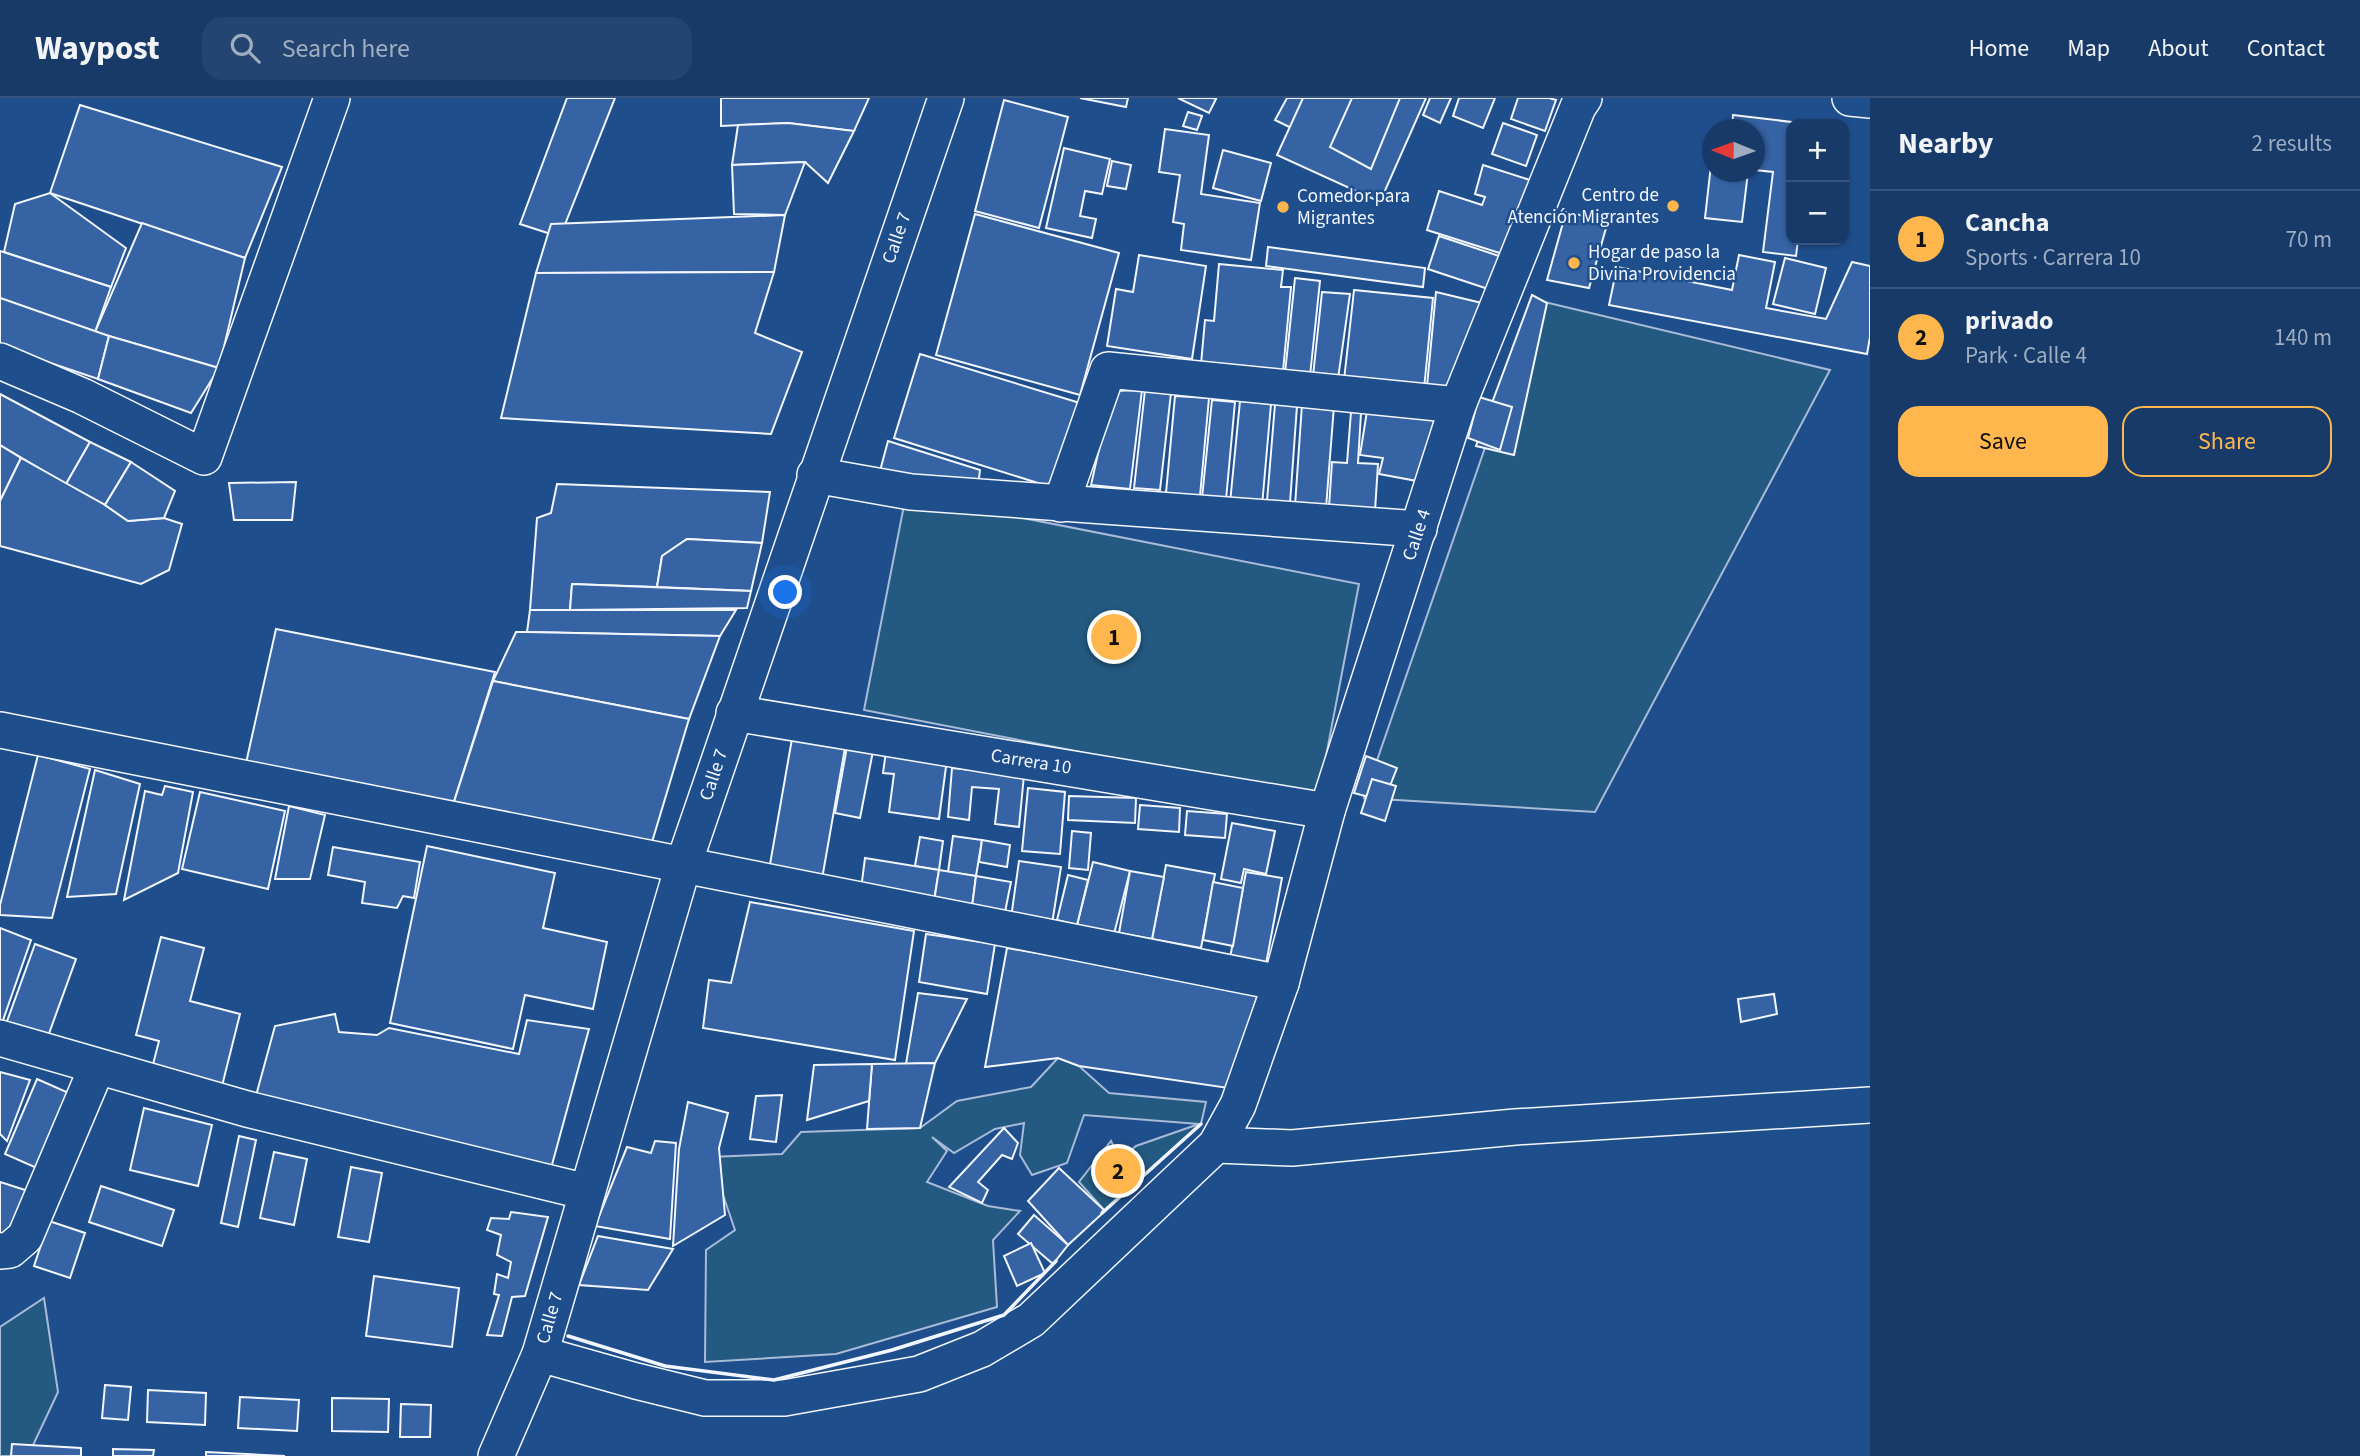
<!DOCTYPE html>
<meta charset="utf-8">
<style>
:root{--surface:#173a69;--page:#244571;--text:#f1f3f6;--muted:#9eadc0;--line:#36547d;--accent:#ffb74d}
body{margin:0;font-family:"Source Sans 3",sans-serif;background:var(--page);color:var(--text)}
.controls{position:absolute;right:21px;top:21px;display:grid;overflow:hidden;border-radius:14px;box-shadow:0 2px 5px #0004}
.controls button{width:63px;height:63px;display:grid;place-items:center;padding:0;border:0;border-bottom:2px solid var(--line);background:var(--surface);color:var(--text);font:35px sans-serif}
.compass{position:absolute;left:1702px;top:21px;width:63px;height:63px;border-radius:50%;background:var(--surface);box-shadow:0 2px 5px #0004;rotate:271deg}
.you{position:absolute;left:786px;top:495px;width:24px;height:24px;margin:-18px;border:5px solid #fff;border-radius:50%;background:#1a73e8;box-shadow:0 0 0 10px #1a73e833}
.badge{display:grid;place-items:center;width:46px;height:46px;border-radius:50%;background:var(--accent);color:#111;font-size:23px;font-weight:700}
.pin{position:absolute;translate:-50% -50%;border:4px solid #fff;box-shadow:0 2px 7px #0006}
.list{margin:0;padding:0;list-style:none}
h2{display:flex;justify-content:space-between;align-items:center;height:91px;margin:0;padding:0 28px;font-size:30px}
h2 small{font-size:23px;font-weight:400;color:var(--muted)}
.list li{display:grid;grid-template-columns:46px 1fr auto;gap:21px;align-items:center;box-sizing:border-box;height:98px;padding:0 28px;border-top:2px solid var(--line)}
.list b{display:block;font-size:26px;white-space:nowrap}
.list p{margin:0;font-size:23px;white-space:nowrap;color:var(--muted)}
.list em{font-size:23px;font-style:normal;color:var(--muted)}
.actions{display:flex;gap:14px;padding:21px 28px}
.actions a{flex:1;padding:16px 0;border:2px solid var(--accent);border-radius:21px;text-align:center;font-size:24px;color:var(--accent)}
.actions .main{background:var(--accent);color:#111}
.icon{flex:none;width:38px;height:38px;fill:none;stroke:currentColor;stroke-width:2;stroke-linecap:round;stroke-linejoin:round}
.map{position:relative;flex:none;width:1870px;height:1358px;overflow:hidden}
header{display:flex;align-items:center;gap:42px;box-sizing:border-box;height:98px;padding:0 35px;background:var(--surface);border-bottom:2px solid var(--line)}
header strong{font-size:33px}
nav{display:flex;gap:38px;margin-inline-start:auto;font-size:24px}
.search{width:490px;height:63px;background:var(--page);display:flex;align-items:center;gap:18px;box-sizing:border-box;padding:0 24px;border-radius:21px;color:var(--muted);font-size:26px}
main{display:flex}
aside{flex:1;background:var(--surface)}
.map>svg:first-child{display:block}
</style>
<header>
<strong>Waypost</strong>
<div class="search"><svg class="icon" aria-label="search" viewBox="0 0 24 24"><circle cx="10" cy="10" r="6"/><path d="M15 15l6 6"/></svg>Search here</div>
<nav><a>Home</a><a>Map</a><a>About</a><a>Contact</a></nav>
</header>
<main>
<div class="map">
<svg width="1870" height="1358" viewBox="0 0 1870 1358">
<rect width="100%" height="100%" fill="#1f4e8c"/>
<!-- green -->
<g fill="#245a82" stroke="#a8bbd7" stroke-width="2">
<polygon points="1536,202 1830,272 1595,714 1364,700"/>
<polygon points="906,397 1359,486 1318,700 864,612"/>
<polygon points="1058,960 1079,968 1109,995 1206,1004 1201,1026 1105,1113 1079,1084 1111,1043 1120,1062 1136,1048 1199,1026 1084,1017 1067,1065 1032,1077 1020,1057 1024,1025 995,1031 954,1055 932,1039 947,1053 927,1084 988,1108 1020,1113 993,1142 997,1209 836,1256 705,1264 706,1152 735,1132 710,1059 782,1056 801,1034 920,1030 957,1003 1031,989"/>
<polygon points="44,1200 58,1294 28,1358 0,1358 0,1229"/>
</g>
<!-- building -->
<g fill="#3563a3" stroke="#f2f6ff" stroke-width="2">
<polygon points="567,0 615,0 560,139 520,126"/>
<polygon points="721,0 869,0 854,33 788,25 721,28"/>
<polygon points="1080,0 1128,0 1126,9"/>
<polygon points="1178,0 1213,0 1216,1 1209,15"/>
<polygon points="1287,0 1352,0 1330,49 1275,22"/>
<polygon points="1303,0 1426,0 1380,104 1277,57"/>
<polygon points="1352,0 1400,0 1371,71 1330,49"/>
<polygon points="1430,0 1451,0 1440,25 1423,17"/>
<polygon points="1459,0 1495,0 1483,30 1453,18"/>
<polygon points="1518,0 1549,0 1556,2 1545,33 1511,21"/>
<polygon points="1004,2 1068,19 1039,130 975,113"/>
<polygon points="80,7 282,69 245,160 50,95"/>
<polygon points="1188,14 1202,18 1197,32 1183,28"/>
<polygon points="1733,17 1800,25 1791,26 1791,142 1798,142 1796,158 1763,154 1773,74 1755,72 1755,32 1732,32"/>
<polygon points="788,25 854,33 828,85 805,64 732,67 738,27"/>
<polygon points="1503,25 1537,37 1526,68 1492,56"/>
<polygon points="1165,31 1209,37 1201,96 1260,105 1251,162 1181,152 1184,126 1173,124 1180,77 1159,74"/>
<polygon points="1064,50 1110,61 1102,96 1085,93 1080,118 1096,121 1092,140 1046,130"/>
<polygon points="1223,52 1271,65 1261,103 1213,90"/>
<polygon points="1712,58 1713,74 1748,74 1742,124 1705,120"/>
<polygon points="1112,63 1131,67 1126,91 1107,88"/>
<polygon points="805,64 785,117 734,116 732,67"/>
<polygon points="1483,67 1533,83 1509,158 1427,132 1439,93 1482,107 1485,99 1475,96"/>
<polygon points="50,95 126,150 111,189 4,154 15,106"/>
<polygon points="1566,114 1608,123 1589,190 1547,182"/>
<polygon points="975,116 1119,155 1080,297 936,257"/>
<polygon points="785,117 774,174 536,175 551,126"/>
<polygon points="142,125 245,160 219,270 95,234"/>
<polygon points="1439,138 1502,159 1491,192 1428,171"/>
<polygon points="1268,149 1425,170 1423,189 1266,168"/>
<polygon points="0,153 111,189 95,234 0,200"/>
<polygon points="1139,157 1206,168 1192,261 1107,248 1116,191 1133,194"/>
<polygon points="1739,157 1775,164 1766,210 1826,221 1852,164 1870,168 1870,239 1867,256 1609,207 1617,169 1732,192"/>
<polygon points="1785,160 1826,170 1815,216 1773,206"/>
<polygon points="1219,166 1283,172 1281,189 1291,189 1283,273 1201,266 1205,222 1214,223"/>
<polygon points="774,174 755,235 802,254 771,336 501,320 536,175"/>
<polygon points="1295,180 1320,183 1310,278 1285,275"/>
<polygon points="1354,192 1433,200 1424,291 1344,282"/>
<polygon points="1322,194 1350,196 1338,281 1313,278"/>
<polygon points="1436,194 1486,206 1456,293 1427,288"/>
<polygon points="1532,197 1547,205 1514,357 1476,348"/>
<polygon points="0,200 109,238 98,281 0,248"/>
<polygon points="109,238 219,270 191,315 98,281"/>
<polygon points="920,256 1083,306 1057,391 894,340"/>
<polygon points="1142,292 1130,391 1091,387 1112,293"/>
<polygon points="1145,292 1171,295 1160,392 1134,390"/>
<polygon points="0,296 90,344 66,386 0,347"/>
<polygon points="1175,298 1209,300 1200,398 1166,395"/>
<polygon points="1479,299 1512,309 1500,352 1468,340"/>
<polygon points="1212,302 1235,304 1226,402 1202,400"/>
<polygon points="1240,303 1271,306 1262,408 1230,405"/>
<polygon points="1275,306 1297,308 1290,405 1267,403"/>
<polygon points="1302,306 1334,308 1326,410 1295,408"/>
<polygon points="1367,313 1435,320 1417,383 1379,376 1383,360 1360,357"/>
<polygon points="1351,314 1361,315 1358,365 1378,366 1375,413 1329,409 1332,364 1347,365"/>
<polygon points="888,343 980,372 978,388 877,384"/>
<polygon points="90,344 131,364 105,407 66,386"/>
<polygon points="0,347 21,360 0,403"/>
<polygon points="21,360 105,407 128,423 164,420 182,426 169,472 141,486 0,448 0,403"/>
<polygon points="131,364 175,393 164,420 128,423 105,407"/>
<polygon points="296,384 292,422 234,422 229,385"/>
<polygon points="557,386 770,394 762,445 687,441 662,458 657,489 572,486 570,512 530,512 537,420 551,415"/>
<polygon points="687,441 762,445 751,493 657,489 662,458"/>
<polygon points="572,486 751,493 747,510 570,512"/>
<polygon points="530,512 736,512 720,538 527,534"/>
<polygon points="276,531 495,574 451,713 246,665"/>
<polygon points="516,534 527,534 720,538 689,621 493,583"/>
<polygon points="493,583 689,621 649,754 451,713"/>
<polygon points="793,635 846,644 822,781 769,772"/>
<polygon points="887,646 948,654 939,721 889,714 894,676 883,675"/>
<polygon points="847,649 873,653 860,720 835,715"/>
<polygon points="38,657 90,671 52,820 0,817 0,807"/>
<polygon points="1366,658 1397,670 1384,703 1354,695"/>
<polygon points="952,670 1024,677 1019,729 995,726 999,691 972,689 969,722 948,719"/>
<polygon points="95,672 140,686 116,796 67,799"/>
<polygon points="1372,681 1396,688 1385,723 1361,715"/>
<polygon points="165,688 193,694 178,775 124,802 145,693 162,697"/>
<polygon points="1028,690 1065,694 1060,756 1022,753"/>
<polygon points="200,694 285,713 268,791 182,771"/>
<polygon points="1069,698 1136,700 1135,725 1068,722"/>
<polygon points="1140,707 1180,710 1179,734 1138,731"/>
<polygon points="289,708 325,717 310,781 275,781"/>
<polygon points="1187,713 1227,716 1225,740 1185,737"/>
<polygon points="1232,725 1275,733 1266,776 1244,771 1241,785 1221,781"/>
<polygon points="1072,733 1091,735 1088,772 1069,770"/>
<polygon points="953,738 982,742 976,778 948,774"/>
<polygon points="920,739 943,743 939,772 915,768"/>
<polygon points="982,742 1010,747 1007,769 979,764"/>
<polygon points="427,748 555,775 543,830 607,844 593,911 525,897 513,951 390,925"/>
<polygon points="333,749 420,764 414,800 403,798 397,810 362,805 365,784 328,777"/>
<polygon points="865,760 939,772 934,803 861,791"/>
<polygon points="1019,763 1061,769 1052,826 1011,820"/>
<polygon points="1093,764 1130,773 1114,836 1077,827"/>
<polygon points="1166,767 1215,776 1201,850 1152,841"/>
<polygon points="939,772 976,778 972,809 934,803"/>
<polygon points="1130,773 1164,779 1152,841 1119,835"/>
<polygon points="1246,774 1282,780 1266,866 1230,860"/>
<polygon points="1068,777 1088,782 1077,827 1057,822"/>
<polygon points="976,778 1011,784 1005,814 972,809"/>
<polygon points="1213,784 1243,790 1233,848 1203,842"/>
<polygon points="750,804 914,833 895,962 703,930 709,882 731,885"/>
<polygon points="0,830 31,842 1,928 0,928"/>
<polygon points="926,836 995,846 987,896 919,884"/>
<polygon points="161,839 204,850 190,903 240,916 220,996 150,978 159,943 136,937"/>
<polygon points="35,846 76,861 47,941 6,926"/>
<polygon points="1007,850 1259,893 1228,990 1079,968 1058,960 985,969"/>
<polygon points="918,895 967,901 935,965 906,966"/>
<polygon points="1774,896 1777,916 1741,924 1738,901"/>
<polygon points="335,916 339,934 377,937 389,930 519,956 527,922 589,931 550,1074 254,1005 275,928"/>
<polygon points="935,965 920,1030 867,1031 872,966"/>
<polygon points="872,966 869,1003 807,1022 814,967"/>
<polygon points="0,974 30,982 7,1043 0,1036"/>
<polygon points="37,981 71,996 39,1071 5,1056"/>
<polygon points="782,997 776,1044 750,1041 756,998"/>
<polygon points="688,1004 728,1015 719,1050 725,1117 673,1148 679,1051"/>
<polygon points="144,1010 212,1027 198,1088 130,1072"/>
<polygon points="1004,1030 1018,1045 1012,1061 1002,1057 978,1084 988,1092 982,1105 949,1089"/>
<polygon points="239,1038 256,1042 238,1129 221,1125"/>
<polygon points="655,1043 676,1045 670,1141 595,1128 627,1049 651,1055"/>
<polygon points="274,1054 307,1061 294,1127 260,1120"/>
<polygon points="351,1069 382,1075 369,1144 338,1139"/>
<polygon points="1059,1070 1105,1113 1068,1147 1028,1103"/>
<polygon points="0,1084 28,1093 12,1141 0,1137"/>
<polygon points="101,1088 174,1112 162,1148 89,1124"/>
<polygon points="511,1114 548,1119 525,1198 512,1199 502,1238 487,1237 499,1197 494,1196 497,1176 508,1180 511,1164 497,1157 501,1137 487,1132 491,1120 509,1121"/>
<polygon points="1034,1117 1068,1147 1053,1166 1018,1136"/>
<polygon points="49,1123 85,1135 70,1180 34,1168"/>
<polygon points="598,1138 673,1151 648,1192 579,1187"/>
<polygon points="1031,1145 1045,1175 1017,1188 1004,1158"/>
<polygon points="374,1178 459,1190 452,1249 366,1238"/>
<polygon points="105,1287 131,1289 128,1322 102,1320"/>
<polygon points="148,1292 206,1295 205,1327 147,1324"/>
<polygon points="240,1299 299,1302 297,1333 238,1330"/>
<polygon points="332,1300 389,1301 388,1334 332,1333"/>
<polygon points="401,1306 431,1307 430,1339 400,1339"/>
<polygon points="12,1346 81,1350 81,1358 11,1358"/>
<polygon points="113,1351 154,1352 153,1358 113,1358"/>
<polygon points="206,1354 285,1358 206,1358"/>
</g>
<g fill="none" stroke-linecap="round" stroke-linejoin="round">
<!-- minor casing -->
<g stroke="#f2f6ff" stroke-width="38">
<g id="minor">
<polyline points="1850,0 1870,2"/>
<polyline points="0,263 82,298 204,359 332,0"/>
<polyline points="815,377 911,394 1419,431"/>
<polyline points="1061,406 1108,272 1458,307"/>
<polyline points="734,615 1327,713"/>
<polyline points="0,632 1281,885"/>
<polyline points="0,940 247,1011 587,1094"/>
<polyline points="1216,1047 1292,1050 1515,1029 1870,1007"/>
<polyline points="0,1153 10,1152 25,1139 97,969"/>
<polyline points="540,1256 636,1283 705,1300 784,1300 919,1276 982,1251 1031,1222 1216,1047 1238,1007 1281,885 1327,713 1458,307 1578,9 1584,0"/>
<polyline points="496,1358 540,1256 683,768 946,0"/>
</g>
</g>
<!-- minor -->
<use href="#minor" stroke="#1f4e8c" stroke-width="35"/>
<!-- wall -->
<g stroke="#f2f6ff" stroke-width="3.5">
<polyline points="1102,1115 1201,1026"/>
<polyline points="568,1238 665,1268 774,1282 892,1252 1004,1217 1056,1163"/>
</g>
</g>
<!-- markers -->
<g fill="#ffb74d" stroke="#1f4e8c" stroke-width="2.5">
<circle cx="1673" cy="108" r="7"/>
<circle cx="1283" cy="109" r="7"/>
<circle cx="1574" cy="165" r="7"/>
</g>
<g text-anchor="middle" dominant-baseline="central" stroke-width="5" stroke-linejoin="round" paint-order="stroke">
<!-- poi labels -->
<g font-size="19" fill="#f2f6ff" stroke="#1f4e8c" text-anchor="start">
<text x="1659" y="97" text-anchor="end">Centro de<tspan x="1659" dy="22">Atención Migrantes</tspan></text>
<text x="1297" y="98">Comedor para<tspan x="1297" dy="22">Migrantes</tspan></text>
<text x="1588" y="154">Hogar de paso la<tspan x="1588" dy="22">Divina Providencia</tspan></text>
</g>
<!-- street labels -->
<g font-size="19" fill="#f2f6ff" stroke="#1f4e8c">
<text transform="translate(897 140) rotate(-71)">Calle 7</text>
<text transform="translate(1417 437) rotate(-72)">Calle 4</text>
<text transform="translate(1031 664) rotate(9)">Carrera 10</text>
<text transform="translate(714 677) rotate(-72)">Calle 7</text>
<text transform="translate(550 1220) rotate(-74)">Calle 7</text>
</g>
</g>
</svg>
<div class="controls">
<button>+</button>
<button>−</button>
</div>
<svg class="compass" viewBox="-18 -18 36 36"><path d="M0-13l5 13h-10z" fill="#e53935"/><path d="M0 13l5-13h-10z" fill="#9eadc0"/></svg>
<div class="you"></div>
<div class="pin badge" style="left:1114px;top:539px">1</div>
<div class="pin badge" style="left:1118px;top:1073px">2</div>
</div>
<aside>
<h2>Nearby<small>2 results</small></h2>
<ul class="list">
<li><span class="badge">1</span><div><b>Cancha</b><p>Sports · Carrera 10</p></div><em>70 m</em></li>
<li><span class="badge">2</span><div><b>privado</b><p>Park · Calle 4</p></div><em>140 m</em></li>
</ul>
<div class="actions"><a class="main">Save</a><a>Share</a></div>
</aside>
</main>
